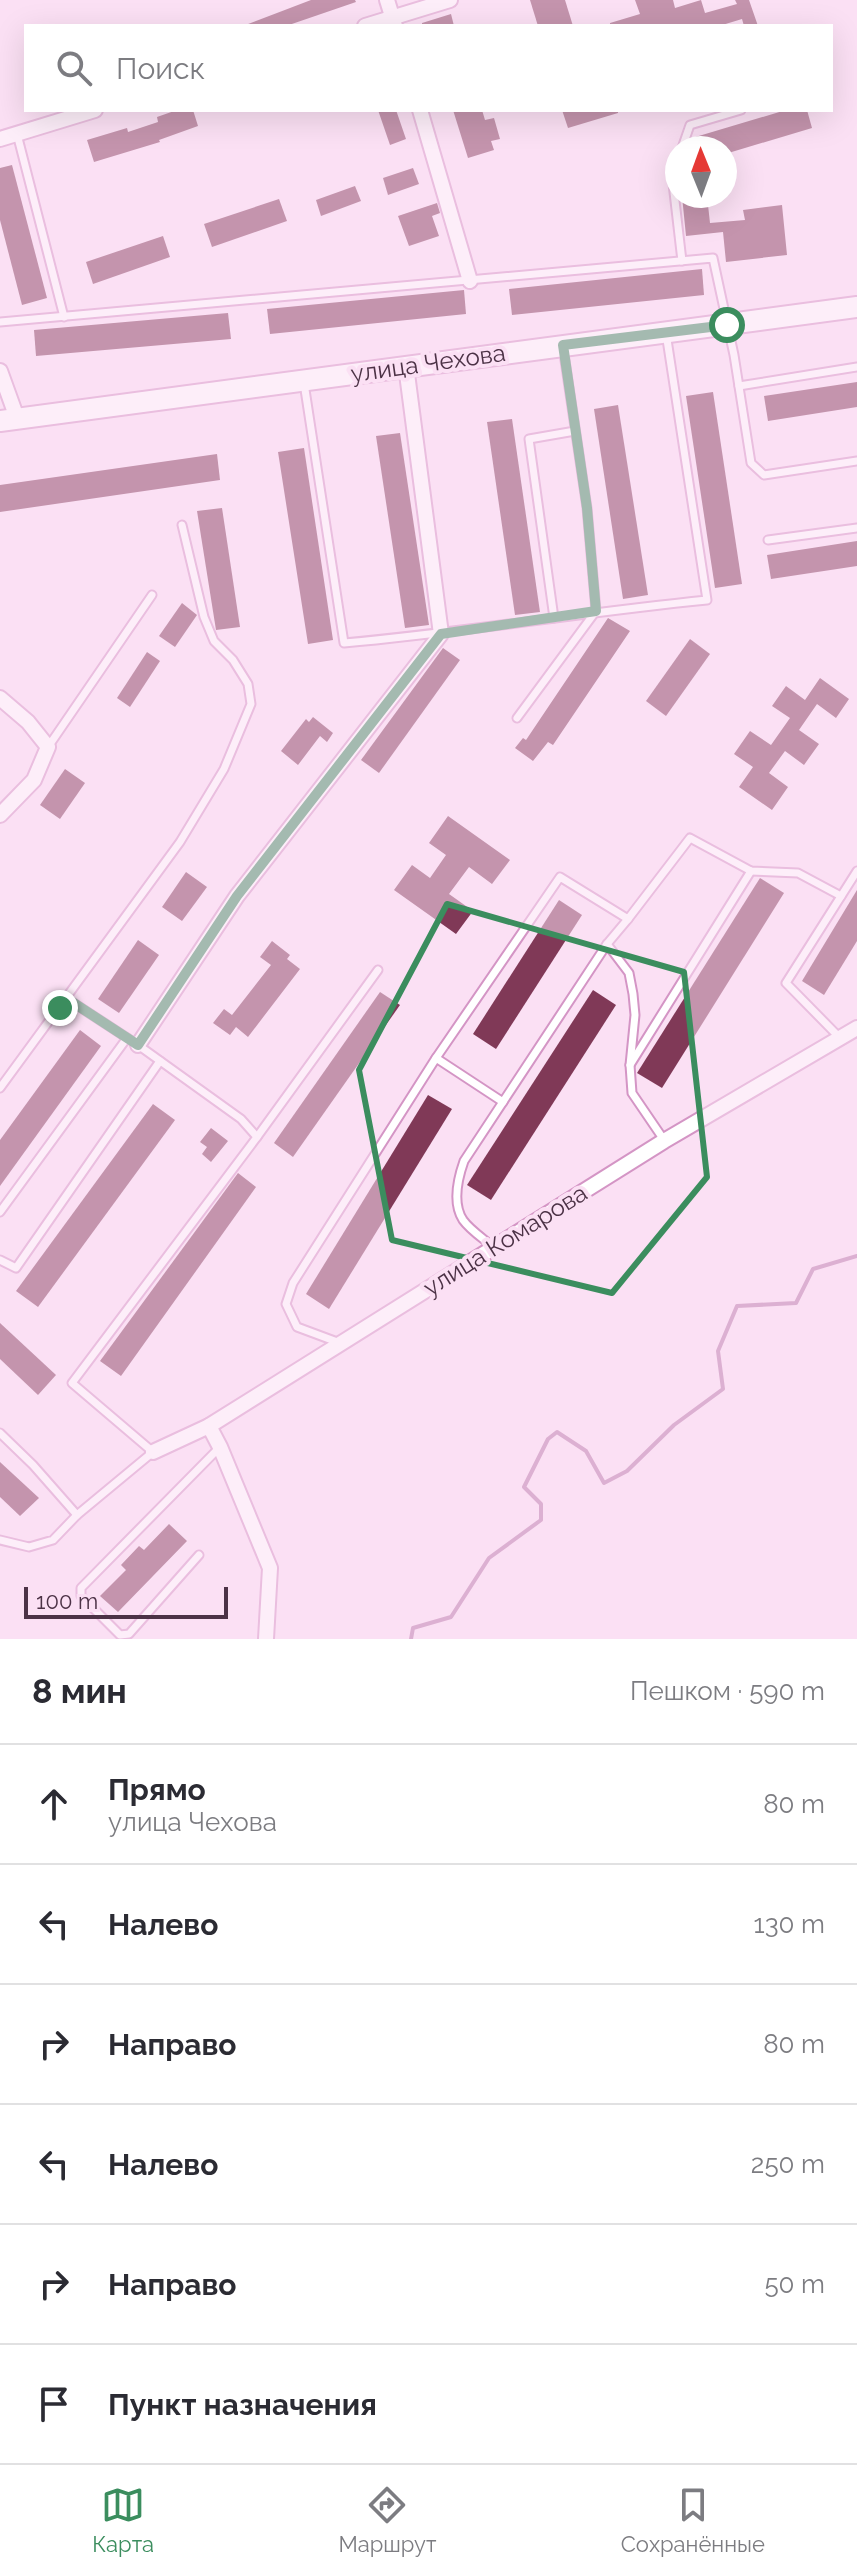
<!DOCTYPE html>
<html lang="ru">
<meta charset="utf-8">
<style>
:root{--surface:#fff;--page:#f7f7f7;--text:#2b2b33;--muted:#7c7c81;--line:#e1e1e2;--accent:#3b8d5e}
body{margin:0;font-family:Raleway,sans-serif;background:var(--page);color:var(--text)}
.compass{position:absolute;left:665px;top:136px;width:72px;height:72px;border-radius:50%;background:var(--surface);box-shadow:0 8px 32px #0002;rotate:359deg}
.scale{position:absolute;left:24px;bottom:20px;width:204px;box-sizing:border-box;padding-left:8px;border:4px solid #4c3246;border-top:0;font-size:22px;line-height:28px;white-space:nowrap;color:#4c3246;-webkit-text-stroke:6px #fbe0f4;paint-order:stroke}
.stop{position:absolute;width:24px;height:24px;margin:-18px;border:6px solid #3b8d5e;border-radius:50%;background:#fff}
.stop.end{background:#3b8d5e;border-color:#fff;box-shadow:0 2px 8px #0008}
.list{margin:0;padding:0;list-style:none}
h2{display:flex;justify-content:space-between;align-items:center;height:104px;margin:0;padding:0 32px;font-size:34px}
h2 small{font-size:26px;font-weight:400;color:var(--muted)}
.list li{display:grid;grid-template-columns:52px 1fr auto;gap:24px;align-items:center;box-sizing:border-box;height:120px;padding:0 32px;border-top:2px solid var(--line)}
.list b{display:block;font-size:30px;white-space:nowrap}
.list p{margin:0;font-size:26px;white-space:nowrap;color:var(--muted)}
.list em{font-size:26px;font-style:normal;color:var(--muted)}
.icon{flex:none;width:44px;height:44px;fill:none;stroke:currentColor;stroke-width:2;stroke-linecap:round;stroke-linejoin:round}
.map{position:relative;flex:none;width:857px;height:1639px;overflow:hidden}
.search{position:absolute;background:var(--surface);box-shadow:0 8px 32px #0002;left:24px;right:24px;top:24px;height:88px;display:flex;align-items:center;gap:20px;box-sizing:border-box;padding:0 28px;border-radius:0px;color:var(--muted);font-size:30px}
.sheet{height:824px;background:var(--surface)}
nav{display:flex;justify-content:space-around;align-items:center;box-sizing:border-box;height:112px;border-top:2px solid var(--line);background:var(--surface);font-size:22px;color:var(--muted)}
nav a{display:grid;justify-items:center;gap:4px}
nav .on{color:var(--accent)}
.map>svg:first-child{display:block}
</style>
<div class="map">
<svg width="857" height="1639" viewBox="0 0 857 1639">
<rect width="100%" height="100%" fill="#fbe0f4"/>
<g fill="none" stroke-linecap="round" stroke-linejoin="round">
<!-- stream -->
<polyline stroke="#b776a8" stroke-width="4" points="411,1639 413,1628 451,1617 489,1558 541,1520 541,1504 524,1487 548,1439 557,1432 586,1451 604,1483 627,1471 674,1425 723,1389 718,1351 737,1306 796,1303 813,1269 857,1256"/>
</g>
<!-- building -->
<g fill="#803957">
<polygon points="311,0 355,0 356,2 286,26 243,26"/>
<polygon points="530,0 565,0 573,26 538,26"/>
<polygon points="635,0 673,0 675,8 701,0 705,13 737,4 735,0 749,0 758,26 744,26 742,19 719,26 610,26 610,23 640,14"/>
<polygon points="451,14 454,26 422,26 422,23"/>
<polygon points="177,110 193,110 198,126 159,140 160,142 94,162 87,140 127,128 128,132 158,122 157,117"/>
<polygon points="378,110 396,110 406,139 390,145"/>
<polygon points="453,110 482,110 485,120 494,118 500,139 491,141 494,150 468,158"/>
<polygon points="562,110 618,110 618,113 568,128"/>
<polygon points="786,110 807,110 812,128 725,154 725,148 694,148 692,138"/>
<polygon points="12,165 47,298 22,305 0,220 0,168"/>
<polygon points="413,168 419,184 388,195 383,178"/>
<polygon points="355,186 361,201 321,216 316,200"/>
<polygon points="682,196 707,196 710,223 745,220 743,210 782,205 787,255 726,262 723,232 686,236"/>
<polygon points="279,199 287,221 212,247 204,224"/>
<polygon points="437,203 440,213 432,216 439,236 409,246 398,216"/>
<polygon points="163,236 170,257 93,284 86,262"/>
<polygon points="702,269 704,295 512,315 509,289"/>
<polygon points="464,290 466,314 270,334 267,309"/>
<polygon points="228,313 231,339 36,356 34,330"/>
<polygon points="857,382 857,407 768,421 764,396"/>
<polygon points="713,392 742,584 715,588 686,396"/>
<polygon points="618,405 648,595 623,599 594,409"/>
<polygon points="512,419 540,612 515,615 487,422"/>
<polygon points="400,433 429,625 405,628 376,436"/>
<polygon points="304,448 333,640 308,644 278,452"/>
<polygon points="217,454 220,480 0,512 0,485"/>
<polygon points="222,508 240,627 216,630 197,511"/>
<polygon points="857,541 857,566 771,579 767,555"/>
<polygon points="182,603 197,615 175,647 159,636"/>
<polygon points="608,618 630,631 553,745 548,742 533,761 515,748 523,738 526,740"/>
<polygon points="690,639 710,654 666,716 646,701"/>
<polygon points="443,648 460,660 379,773 361,760"/>
<polygon points="147,652 160,661 130,707 117,698"/>
<polygon points="820,678 849,699 836,718 817,704 799,730 819,744 804,765 785,751 769,773 788,787 772,810 739,787 753,767 734,754 750,731 771,745 790,718 772,706 786,686 805,700"/>
<polygon points="313,717 333,733 327,742 320,736 298,765 281,751 306,719 309,722"/>
<polygon points="65,769 85,783 60,819 40,805"/>
<polygon points="448,816 510,860 492,884 469,867 449,894 473,911 456,934 394,890 412,865 430,878 446,855 429,843"/>
<polygon points="186,872 207,887 182,921 162,907"/>
<polygon points="760,878 784,893 662,1088 637,1073"/>
<polygon points="857,890 857,941 824,995 802,981"/>
<polygon points="559,900 582,915 496,1049 473,1034"/>
<polygon points="138,940 159,955 119,1013 98,999"/>
<polygon points="272,941 290,955 287,959 300,969 248,1037 236,1027 230,1035 213,1023 224,1009 232,1015 271,965 260,957"/>
<polygon points="593,990 616,1005 491,1200 467,1185"/>
<polygon points="380,992 400,1005 293,1157 274,1143"/>
<polygon points="80,1030 101,1046 0,1186 0,1140"/>
<polygon points="428,1095 452,1109 329,1309 306,1294"/>
<polygon points="153,1104 175,1120 38,1307 16,1291"/>
<polygon points="211,1128 228,1141 211,1162 202,1154 207,1147 200,1142"/>
<polygon points="238,1173 256,1187 121,1376 100,1361"/>
<polygon points="0,1323 56,1375 38,1395 0,1359"/>
<polygon points="0,1462 39,1498 20,1516 0,1497"/>
<polygon points="169,1524 187,1541 118,1612 100,1596 126,1570 121,1565 139,1546 144,1550"/>
</g>
<g fill="none" stroke-linecap="round" stroke-linejoin="round">
<!-- lane casing -->
<g stroke="#d495c5" stroke-width="11">
<g id="lane">
<polyline points="17,134 64,317"/>
<polyline points="682,148 690,125 741,110"/>
<polyline points="677,162 672,175 682,261"/>
<polyline points="0,322 713,258 734,355 751,463 764,475 857,461"/>
<path d="M304,383L344,643C466,632 586,612 707,600L666,333"/>
<polyline points="739,386 857,367"/>
<polyline points="768,540 857,528"/>
<polyline points="554,618 529,439 575,431"/>
<polyline points="517,718 596,611 587,508 563,347"/>
<polyline points="48,747 152,595"/>
<polyline points="607,944 629,973 633,994 635,1015 630,1065 632,1093 664,1140"/>
<polyline points="840,1038 786,983 857,871"/>
<polyline points="436,1058 503,1102"/>
<polyline points="630,1065 751,871"/>
<polyline points="0,1088 180,842 224,769 251,704 248,684 233,660 214,641 204,617 182,525"/>
<polyline points="257,1137 378,970"/>
<polyline points="0,1212 127,1038"/>
<path d="M493,1247C484,1239 470,1230 463,1220C452,1203 458,1178 464,1161L607,944L628,919"/>
<polyline points="0,1260 16,1268 160,1061"/>
<polyline points="340,1343 297,1327 286,1304 293,1283 436,1058 560,877 628,919 690,838 751,871 798,873 841,896"/>
<polyline points="0,1433 33,1465 77,1515"/>
<polyline points="0,1540 29,1547 53,1540 77,1515 153,1452 72,1383 257,1137 241,1119 138,1045 66,998"/>
<polyline points="199,1555 129,1634 120,1635 81,1596 81,1588 220,1447"/>
</g>
</g>
<!-- street casing -->
<g stroke="#d495c5" stroke-width="18">
<g id="street">
<polyline points="387,0 395,26"/>
<polyline points="365,26 450,0"/>
<polyline points="420,110 470,281"/>
<polyline points="0,139 95,110"/>
<polyline points="0,371 17,418"/>
<polyline points="0,698 28,722 48,747 34,780 0,815"/>
<polyline points="138,1045 237,896 441,634 406,366"/>
<polyline points="209,1426 220,1447 270,1568 266,1639"/>
<polyline points="153,1452 209,1426 664,1141 857,1028"/>
</g>
</g>
<!-- secondary casing -->
<g stroke="#d495c5" stroke-width="24">
<polyline id="secondary" points="0,421 857,307"/>
</g>
<!-- lane -->
<use href="#lane" stroke="#fff" stroke-width="7"/>
<!-- street -->
<use href="#street" stroke="#fff" stroke-width="14"/>
<!-- secondary -->
<use href="#secondary" stroke="#fff" stroke-width="20"/>
</g>
<g fill="none" stroke-linecap="round" stroke-linejoin="round">
<!-- route -->
<polyline stroke="#3b8d5e" stroke-width="10" points="60,1008 66,998 138,1045 237,896 441,634 596,611 587,508 563,345 727,325"/>
</g>
<!-- marked area -->
<path d="M0 0H857V1639H0ZM447,904L684,972L707,1177L612,1293L392,1240L359,1070Z" fill="#fbe0f4" fill-opacity=".55" fill-rule="evenodd"/>
<path fill="none" stroke="#3b8d5e" stroke-width="6" stroke-linejoin="round" d="M447,904L684,972L707,1177L612,1293L392,1240L359,1070Z"/>
<g text-anchor="middle" dominant-baseline="central" stroke-width="8" stroke-linejoin="round" paint-order="stroke">
<!-- street labels -->
<g font-size="24" fill="#4c3246" stroke="#fbe0f4">
<text transform="translate(428 363) rotate(-8)">улица Чехова</text>
<text transform="translate(505 1240) rotate(-32)">улица Комарова</text>
</g>
</g>
</svg>
<svg class="compass" viewBox="-18 -18 36 36"><path d="M0-13l5 13h-10z" fill="#e53935"/><path d="M0 13l5-13h-10z" fill="#7c7c81"/></svg>
<div class="scale">100 m</div>
<div class="stop" style="left:727px;top:325px"></div>
<div class="stop end" style="left:60px;top:1008px"></div>
<div class="search"><svg class="icon" aria-label="search" viewBox="0 0 24 24"><circle cx="10" cy="10" r="6"/><path d="M15 15l6 6"/></svg>Поиск</div>
</div>
<section class="sheet">
<h2>8 мин<small>Пешком · 590 m</small></h2>
<ul class="list">
<li><svg class="icon" aria-label="ahead" viewBox="0 0 24 24"><path d="M12 20V5M6 11l6-6 6 6"/></svg><div><b>Прямо</b><p>улица Чехова</p></div><em>80 m</em></li>
<li><svg class="icon" aria-label="left" viewBox="0 0 24 24"><path d="M17 20v-9H6M10 6l-5 5 5 5"/></svg><div><b>Налево</b></div><em>130 m</em></li>
<li><svg class="icon" aria-label="right" viewBox="0 0 24 24"><path d="M7 20v-9h11M14 6l5 5-5 5"/></svg><div><b>Направо</b></div><em>80 m</em></li>
<li><svg class="icon" aria-label="left" viewBox="0 0 24 24"><path d="M17 20v-9H6M10 6l-5 5 5 5"/></svg><div><b>Налево</b></div><em>250 m</em></li>
<li><svg class="icon" aria-label="right" viewBox="0 0 24 24"><path d="M7 20v-9h11M14 6l5 5-5 5"/></svg><div><b>Направо</b></div><em>50 m</em></li>
<li><svg class="icon" aria-label="arrive" viewBox="0 0 24 24"><path d="M6 21V4h12l-3 4 3 4H6"/></svg><div><b>Пункт назначения</b></div></li>
</ul>
</section>
<nav>
<a class="on"><svg class="icon" aria-label="map" viewBox="0 0 24 24"><path d="M3 6l6-2 6 2 6-2v14l-6 2-6-2-6 2zM9 4v14M15 6v14"/></svg>Карта</a>
<a><svg class="icon" aria-label="directions" viewBox="0 0 24 24"><path d="M12 3l9 9-9 9-9-9zM9 14v-3h6M13 9l2 2-2 2"/></svg>Маршрут</a>
<a><svg class="icon" aria-label="saved" viewBox="0 0 24 24"><path d="M7 4h10v16l-5-4-5 4z"/></svg>Сохранённые</a>
</nav>
